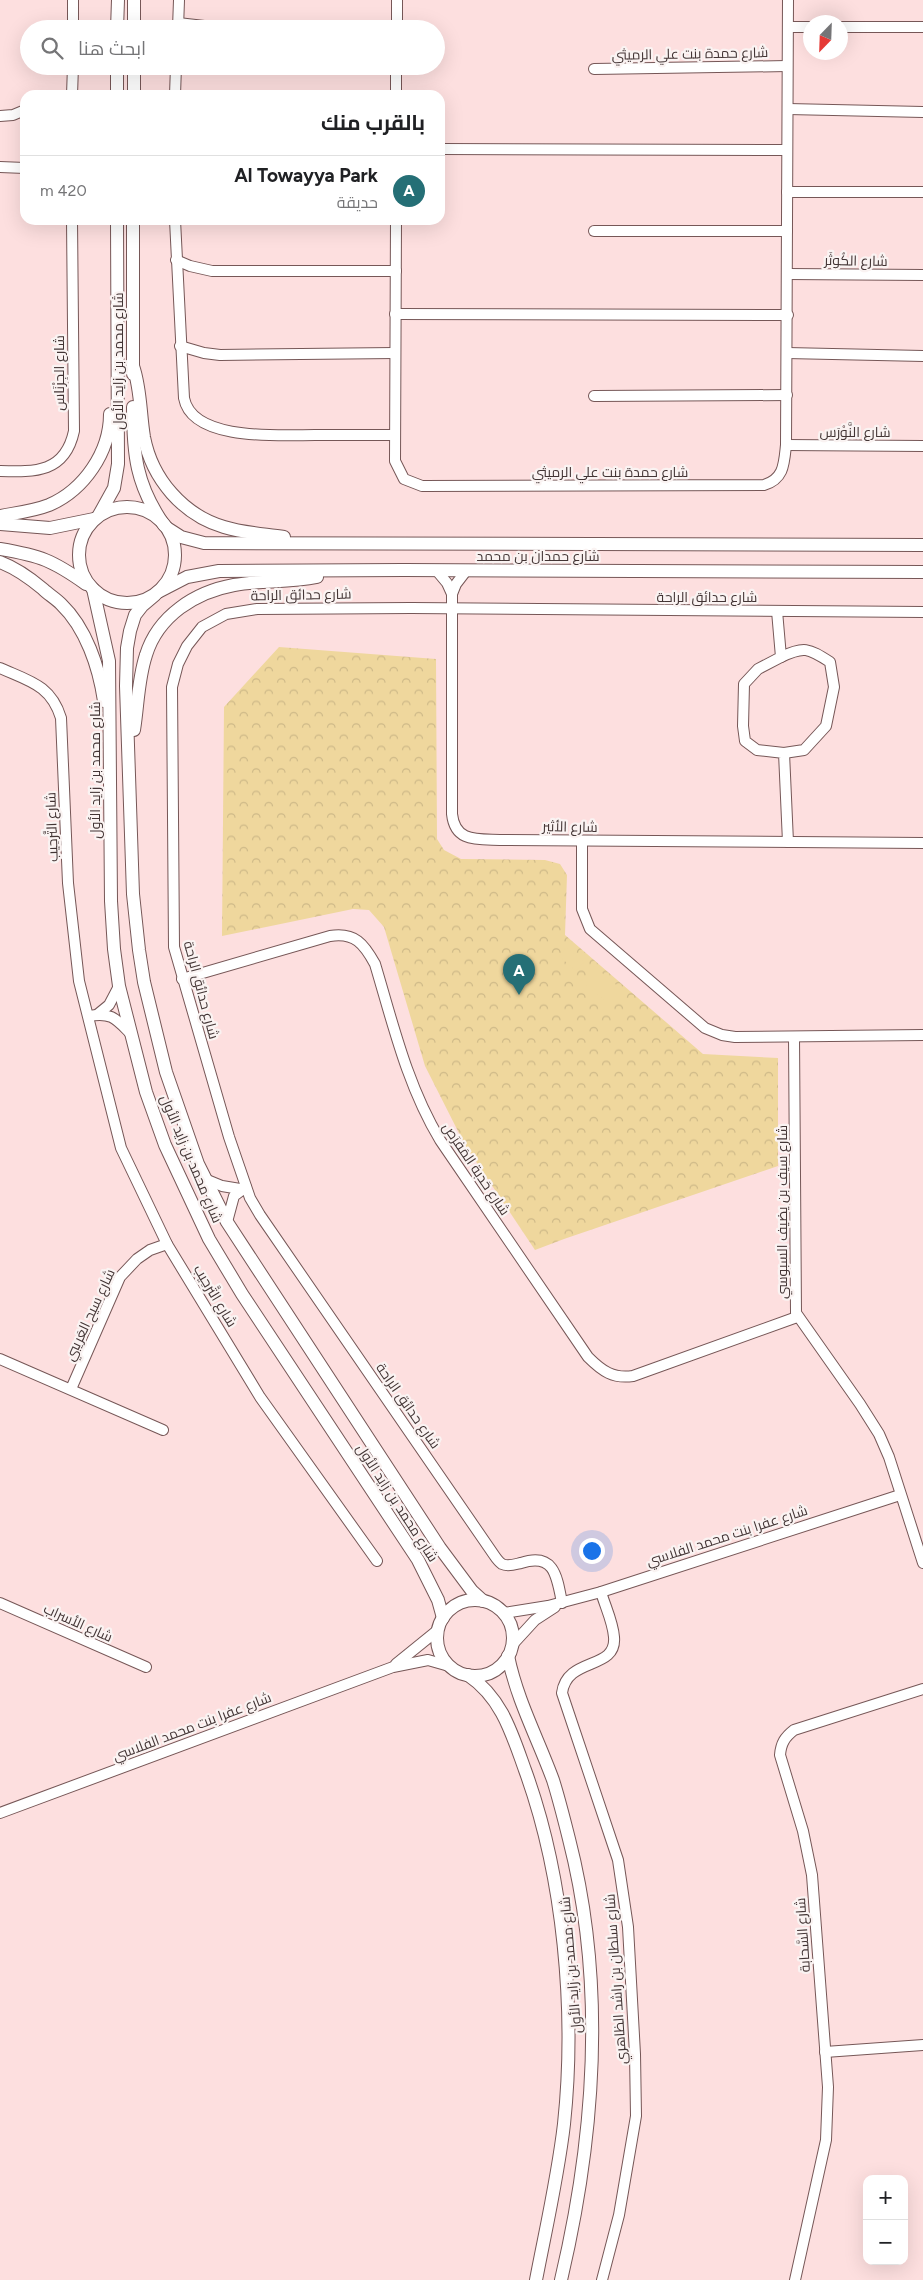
<!DOCTYPE html>
<html lang="ar">
<meta charset="utf-8">
<style>
:root{--surface:#fff;--page:#f2f2f2;--text:#202124;--muted:#757577;--line:#e0e0e0;--accent:#256f76}
body{margin:0;font-family:Figtree,Cairo,sans-serif;background:var(--page);color:var(--text);direction:rtl}
.controls{position:absolute;right:15px;bottom:15px;display:grid;overflow:hidden;border-radius:10px;box-shadow:0 5px 20px #0002}
.controls button{width:45px;height:45px;display:grid;place-items:center;padding:0;border:0;border-bottom:1px solid var(--line);background:var(--surface);color:var(--text);font:25px sans-serif}
.compass{position:absolute;left:803px;top:15px;width:45px;height:45px;border-radius:50%;background:var(--surface);box-shadow:0 5px 20px #0002;rotate:203deg}
.you{position:absolute;left:591px;top:1550px;width:18px;height:18px;margin:-12px;border:4px solid #fff;border-radius:50%;background:#1a73e8;box-shadow:0 0 0 8px #1a73e833}
.badge{display:grid;place-items:center;width:32px;height:32px;border-radius:50%;background:var(--accent);color:#fff;font-size:16px;font-weight:700}
.pin{position:absolute;translate:-50% -41px;filter:drop-shadow(0 1px 2px #0008)}
.pin::after{content:'';position:absolute;top:26px;width:18px;height:15px;background:inherit;clip-path:polygon(0 0,100% 0,50% 100%)}
.list{margin:0;padding:0;list-style:none}
h2{display:flex;justify-content:space-between;align-items:center;height:65px;margin:0;padding:0 20px;font-size:21px}
h2 small{font-size:16px;font-weight:400;color:var(--muted)}
.list li{display:grid;grid-template-columns:32px 1fr auto;gap:15px;align-items:center;box-sizing:border-box;height:70px;padding:0 20px;border-top:1px solid var(--line)}
.list b{display:block;font-size:19px;white-space:nowrap}
.list p{margin:0;font-size:16px;white-space:nowrap;color:var(--muted)}
.list em{font-size:16px;font-style:normal;color:var(--muted)}
.icon{flex:none;width:28px;height:28px;fill:none;stroke:currentColor;stroke-width:2;stroke-linecap:round;stroke-linejoin:round}
.map{position:relative;flex:none;width:923px;height:2280px;overflow:hidden;direction:ltr}
.search{position:absolute;background:var(--surface);box-shadow:0 5px 20px #0002;left:20px;top:20px;width:425px;height:55px;display:flex;align-items:center;gap:12px;box-sizing:border-box;padding:0 18px;border-radius:28px;color:var(--muted);font-size:19px}
.panel{position:absolute;background:var(--surface);box-shadow:0 5px 20px #0002;left:20px;top:90px;width:425px;height:135px;border-radius:15px;direction:rtl}
.map>svg:first-child{display:block}
</style>
<div class="map">
<svg width="923" height="2280" viewBox="0 0 923 2280">
<defs>
<pattern id="park-crowns" width="20" height="18" patternUnits="userSpaceOnUse" patternTransform="scale(1.25)"><rect width="20" height="18" fill="#efd79d"/><path d="M2 6a3 3 0 1 1 6 0M12 15a3 3 0 1 1 6 0" fill="none" stroke="#ceb988"/></pattern>
</defs>
<rect width="100%" height="100%" fill="#fddfdf"/>
<!-- park -->
<polygon fill="url(#park-crowns)" points="279,647 436,659 437,839 444,850 461,859 545,860 560,864 567,875 565,935 703,1054 778,1058 778,1166 564,1239 535,1250 465,1145 425,1066 384,927 369,910 353,909 222,936 224,707"/>
<!-- pitch -->
<g fill="#efd79d">
<polygon points="566,947 584,962 576,971 559,956"/>
<polygon points="594,966 621,989 609,1004 581,981"/>
</g>
<g fill="none" stroke-linecap="round" stroke-linejoin="round">
<!-- minor casing -->
<g stroke="#765757" stroke-width="12">
<g id="minor">
<polyline points="178,23 213,27 397,27"/>
<polyline points="788,27 810,27"/>
<polyline points="840,27 923,27"/>
<polyline points="178,28 179,0"/>
<polyline points="73,29 73,0"/>
<polyline points="397,29 397,0"/>
<polyline points="594,69 787,66"/>
<polyline points="72,95 73,66"/>
<polyline points="175,95 176,66"/>
<polyline points="396,95 396,66"/>
<polyline points="788,109 923,112"/>
<polyline points="0,116 13,115 25,110"/>
<polyline points="440,149 786,150"/>
<polyline points="0,167 25,168"/>
<polyline points="787,192 923,192"/>
<path d="M175,220L184,398C192,442 282,435 315,435C341,435 368,435 395,435"/>
<path d="M396,220L395,461L404,479L422,486L764,485C784,479 784,464 786,445L788,0"/>
<polyline points="594,231 787,231"/>
<polyline points="176,260 190,266 212,271 396,271"/>
<polyline points="788,274 923,275"/>
<polyline points="395,314 788,315"/>
<polyline points="180,346 204,353 220,355 395,353"/>
<polyline points="787,353 923,356"/>
<polyline points="594,396 787,395"/>
<polyline points="786,445 923,446"/>
<path d="M0,471C35,472 65,473 74,431L72,220"/>
<polyline points="437,571 447,583 452,594"/>
<path d="M466,571L456,584L452,594V814C455,842 476,839 500,840L923,843"/>
<polyline points="777,611 781,657 758,669 744,684 743,726 745,741 757,750 784,753 788,842"/>
<path d="M781,657C804,646 808,648 830,662L834,687L826,726L804,750L784,753"/>
<path d="M0,668C29,681 51,685 61,718L68,883L79,981L121,1148L167,1244L260,1397L377,1561"/>
<polyline points="582,841 582,909 590,929 705,1028 722,1035 735,1037 923,1035"/>
<path d="M182,979L330,936C355,932 364,944 375,964C393,1024 407,1085 440,1140L588,1357C602,1371 613,1379 633,1376L797,1317"/>
<polyline points="98,1014 109,1005 119,986"/>
<path d="M89,1016C112,1012 116,1019 131,1034"/>
<polyline points="794,1037 796,1313 860,1404 879,1434 889,1457 923,1563"/>
<polyline points="205,1179 222,1186 240,1189"/>
<polyline points="227,1222 234,1196 246,1187"/>
<polyline points="0,1359 163,1430"/>
<polyline points="71,1389 120,1277 137,1259 150,1250 167,1244"/>
<path d="M601,1592C605,1606 613,1622 614,1637C617,1671 567,1656 562,1693L618,1860L628,1927L635,2054L636,2116L619,2215L602,2280"/>
<polyline points="0,1603 146,1667"/>
<path d="M562,1603C557,1576 554,1552 521,1563C516,1564 508,1567 502,1564C499,1562 496,1558 494,1555L260,1215L250,1198L229,1137L174,947L172,687L178,664L187,646L202,627L226,614L257,609L411,608L923,612"/>
<polyline points="504,1613 548,1606 601,1592 900,1495"/>
<polyline points="513,1644 535,1620 555,1607"/>
<polyline points="396,1664 438,1630"/>
<polyline points="0,1813 393,1667 428,1660 449,1666"/>
<polyline points="825,2052 923,2045"/>
<path d="M795,2280L826,2140L828,2087L812,1875L803,1831L780,1755C781,1743 785,1737 794,1730L923,1689"/>
</g>
</g>
<!-- major casing -->
<g stroke="#765757" stroke-width="14">
<g id="major">
<polyline points="117,29 118,0"/>
<polyline points="134,29 134,0"/>
<polyline points="117,95 117,66"/>
<polyline points="134,95 134,66"/>
<polyline points="133,220 133,374"/>
<path d="M133,366C141,389 140,413 144,437C152,479 183,515 224,527C243,533 264,534 284,537"/>
<path d="M133,407C133,454 136,485 164,525"/>
<circle cx="127" cy="555" r="48"/>
<polyline points="99,515 114,488 118,464 117,220"/>
<path d="M0,516C16,513 34,511 49,505C84,490 110,452 110,414"/>
<polyline points="0,524 50,528 94,519"/>
<polyline points="167,528 181,537 204,543 923,545"/>
<path d="M0,549C41,556 52,560 86,584"/>
<path d="M0,562C16,568 30,578 43,589C48,594 55,598 61,604C86,628 99,667 104,701"/>
<polyline points="93,589 109,661 111,901 114,949 119,986 146,1092 165,1145 209,1239 242,1294 418,1560 438,1600 443,1618"/>
<polyline points="158,592 187,577 219,571 404,570 923,572"/>
<polyline points="155,595 142,606 135,615 130,631 127,648 126,686 133,894 139,950 144,982 166,1072 198,1164 227,1222 440,1548 472,1591 483,1601"/>
<path d="M134,730C138,705 138,679 146,655C158,616 195,592 234,585C261,580 289,583 317,577"/>
<circle cx="475" cy="1638" r="38"/>
<path d="M508,1656C517,1700 538,1739 553,1780C559,1799 564,1819 569,1839C606,1983 595,2136 561,2280"/>
<path d="M468,1675C502,1698 512,1734 525,1770C564,1877 576,2011 564,2124C558,2176 546,2228 536,2280"/>
</g>
</g>
<!-- minor -->
<use href="#minor" stroke="#fff" stroke-width="10"/>
<!-- major -->
<use href="#major" stroke="#fff" stroke-width="12"/>
</g>
<g text-anchor="middle" dominant-baseline="central" stroke-width="4.5" stroke-linejoin="round" paint-order="stroke">
<!-- street labels -->
<g font-size="14" fill="#433535" stroke="#faf3f2">
<text transform="translate(690 54) rotate(-1)">شارع حمدة بنت علي الرميثي</text>
<text transform="translate(856 261) rotate(1)">شارع الكُوثَر</text>
<text transform="translate(118 361) rotate(-90)">شارع محمد بن زايد الأول</text>
<text transform="translate(59 373) rotate(-90)">شارع الجِرْنَاس</text>
<text x="855" y="432">شارع النَّوْرَس</text>
<text x="610" y="472">شارع حمدة بنت علي الرميثي</text>
<text x="538" y="556">شارع حمدان بن محمد</text>
<text transform="translate(301 595) rotate(-1)">شارع حدائق الراحة</text>
<text x="707" y="597">شارع حدائق الراحة</text>
<text transform="translate(95 770) rotate(-90)">شارع محمد بن زايد الأول</text>
<text transform="translate(52 827) rotate(-92)">شارع التَّرحِيب</text>
<text transform="translate(570 827) rotate(1)">شارع الأثير</text>
<text transform="translate(201 990) rotate(75)">شارع حدائق الراحة</text>
<text transform="translate(191 1159) rotate(67)">شارع محمد بن زايد الأول</text>
<text transform="translate(476 1169) rotate(56)">شارع حَدبة المَفرَص</text>
<text transform="translate(782 1212) rotate(-90)">شارع سيف بن يضيف السبوسي</text>
<text transform="translate(215 1296) rotate(59)">شارع التَّرحِيب</text>
<text transform="translate(90 1315) rotate(-65)">شارع سيح العَريبي</text>
<text transform="translate(408 1406) rotate(55)">شارع حدائق الراحة</text>
<text transform="translate(397 1503) rotate(57)">شارع محمد بن زايد الأول</text>
<text transform="translate(727 1536) rotate(-18)">شارع عفرا بنت محمد الفلاسي</text>
<text transform="translate(78 1623) rotate(24)">شارع الأسراب</text>
<text transform="translate(192 1727) rotate(-21)">شارع عفرا بنت محمد الفلاسي</text>
<text transform="translate(803 1935) rotate(-94)">شارع السَّحابة</text>
<text transform="translate(571 1965) rotate(-95)">شارع محمد بن زايد الأول</text>
<text transform="translate(616 1979) rotate(-94)">شارع سلطان بن راشد الظاهري</text>
</g>
</g>
</svg>
<div class="controls">
<button>+</button>
<button>−</button>
</div>
<svg class="compass" viewBox="-18 -18 36 36"><path d="M0-13l5 13h-10z" fill="#e53935"/><path d="M0 13l5-13h-10z" fill="#757577"/></svg>
<div class="you"></div>
<div class="pin badge" style="left:519px;top:995px">A</div>
<div class="search"><svg class="icon" aria-label="search" viewBox="0 0 24 24"><circle cx="10" cy="10" r="6"/><path d="M15 15l6 6"/></svg>ابحث هنا</div>
<section class="panel">
<h2>بالقرب منك<small></small></h2>
<ul class="list">
<li><span class="badge">A</span><div><b>Al Towayya Park</b><p>حديقة</p></div><em>420 m</em></li>
</ul>
</section>
</div>
